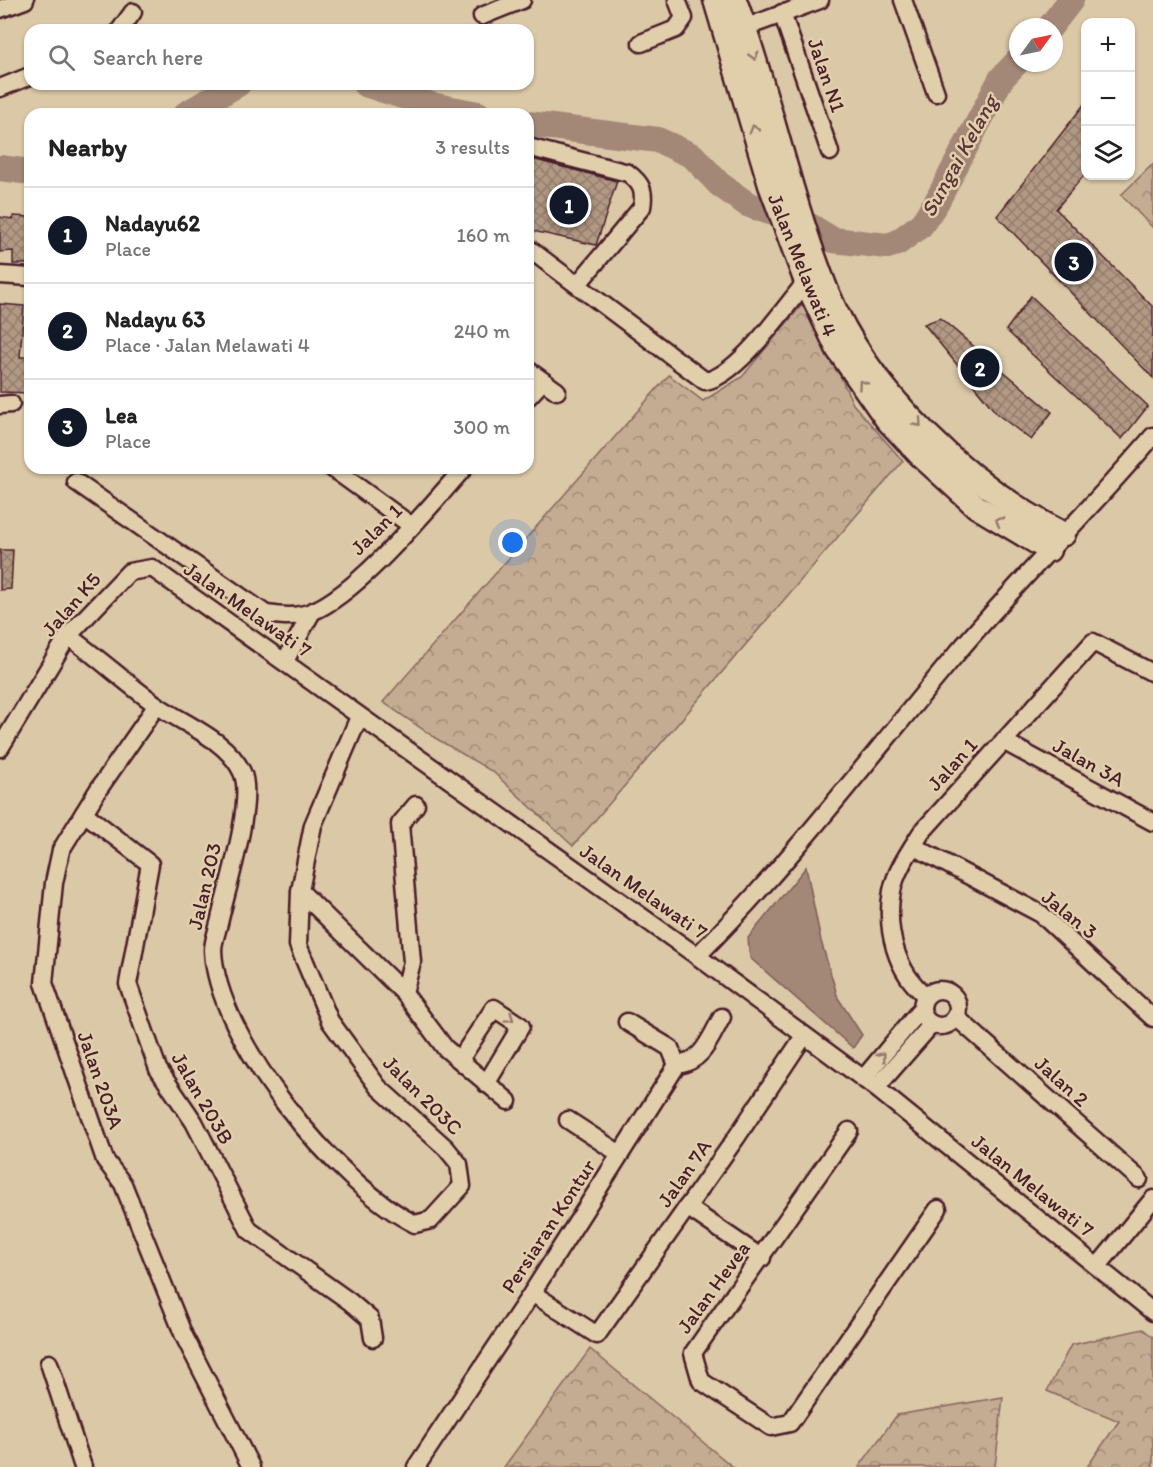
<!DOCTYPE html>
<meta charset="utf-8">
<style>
:root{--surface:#fff;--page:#f2f2f2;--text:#222;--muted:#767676;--line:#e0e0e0;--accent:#111827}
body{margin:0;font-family:Itim,sans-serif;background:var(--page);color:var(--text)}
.controls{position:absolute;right:18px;top:18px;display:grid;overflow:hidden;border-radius:12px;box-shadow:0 2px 4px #0004}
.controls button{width:54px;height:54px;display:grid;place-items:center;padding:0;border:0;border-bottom:2px solid var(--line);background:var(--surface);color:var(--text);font:30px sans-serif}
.compass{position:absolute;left:1009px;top:18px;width:54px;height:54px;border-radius:50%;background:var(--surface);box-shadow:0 2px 4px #0004;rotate:57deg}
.you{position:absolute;left:513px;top:543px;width:21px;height:21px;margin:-15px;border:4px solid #fff;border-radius:50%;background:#1a73e8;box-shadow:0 0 0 9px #1a73e833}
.badge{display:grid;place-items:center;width:39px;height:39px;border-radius:50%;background:var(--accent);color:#fff;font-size:20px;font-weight:700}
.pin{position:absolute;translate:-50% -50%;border:3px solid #fff;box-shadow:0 2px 6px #0006}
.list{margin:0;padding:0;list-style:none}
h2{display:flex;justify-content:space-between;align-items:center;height:78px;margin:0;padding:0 24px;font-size:26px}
h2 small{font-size:20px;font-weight:400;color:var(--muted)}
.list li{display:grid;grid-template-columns:39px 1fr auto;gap:18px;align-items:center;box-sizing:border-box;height:96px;padding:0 24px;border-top:2px solid var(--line)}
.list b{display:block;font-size:22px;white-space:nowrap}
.list p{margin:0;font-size:20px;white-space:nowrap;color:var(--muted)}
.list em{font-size:20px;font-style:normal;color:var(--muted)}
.icon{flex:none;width:33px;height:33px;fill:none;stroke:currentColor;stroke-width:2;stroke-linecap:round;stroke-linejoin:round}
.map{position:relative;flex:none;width:1153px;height:1467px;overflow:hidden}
.search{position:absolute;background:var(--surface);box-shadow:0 2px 4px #0004;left:24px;top:24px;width:510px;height:66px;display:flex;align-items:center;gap:15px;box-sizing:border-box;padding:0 21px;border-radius:18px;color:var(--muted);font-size:22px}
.panel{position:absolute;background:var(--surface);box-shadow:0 2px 4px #0004;left:24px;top:108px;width:510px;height:366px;border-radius:18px}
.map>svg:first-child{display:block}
</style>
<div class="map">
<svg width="1153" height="1467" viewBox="0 0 1153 1467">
<defs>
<pattern id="forest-crowns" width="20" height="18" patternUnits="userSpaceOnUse" patternTransform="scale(1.5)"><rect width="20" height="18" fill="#c3ac92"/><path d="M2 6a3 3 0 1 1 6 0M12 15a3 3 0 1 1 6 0" fill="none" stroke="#a08b77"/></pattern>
<pattern id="building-cross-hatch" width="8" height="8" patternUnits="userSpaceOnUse" patternTransform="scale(1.5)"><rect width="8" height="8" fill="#b29984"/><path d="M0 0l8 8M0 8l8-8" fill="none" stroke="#937c6c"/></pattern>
</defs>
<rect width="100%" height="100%" fill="#dbc8a7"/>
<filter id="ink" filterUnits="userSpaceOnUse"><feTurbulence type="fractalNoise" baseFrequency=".0167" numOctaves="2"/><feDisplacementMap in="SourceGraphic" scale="12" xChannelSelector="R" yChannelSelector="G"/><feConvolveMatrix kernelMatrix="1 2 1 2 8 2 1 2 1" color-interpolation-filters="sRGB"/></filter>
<g filter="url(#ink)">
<!-- forest -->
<g fill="url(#forest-crowns)" stroke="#86665e" stroke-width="1.5">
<polygon points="1153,164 1153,228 1121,195"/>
<polygon points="806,300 853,404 903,461 573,846 493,772 437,739 383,702 669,375 703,401 742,377"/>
<polygon points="1143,1329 1153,1337 1153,1467 1087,1467 1119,1421 1047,1391 1071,1345"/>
<polygon points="590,1349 733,1467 504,1467"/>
<polygon points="1003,1397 995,1467 859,1467 897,1415"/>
</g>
<!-- water -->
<polygon fill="#a38777" stroke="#7f5d59" stroke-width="1.5" points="806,867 821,941 838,998 862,1035 853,1048 750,958 748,938"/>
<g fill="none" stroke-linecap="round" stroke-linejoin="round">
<!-- river -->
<g stroke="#a38777" stroke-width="26">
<polyline points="1050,27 1071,0"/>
<polyline points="365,84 431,105 478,114"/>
<polyline points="186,114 238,84"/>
<polyline points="528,124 658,140 693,156 719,184 747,204 810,226 833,240 887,246 897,243 921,225 936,203 1001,79 1018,61"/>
<polyline points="0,168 30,172"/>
</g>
</g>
<!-- building -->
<g fill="url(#building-cross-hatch)" stroke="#4a1f2b" stroke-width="1.5">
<polygon points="1086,102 1086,173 1056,209 1153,307 1153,378 997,216"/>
<polygon points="528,158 617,181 596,245 528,230"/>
<polygon points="13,216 30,217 30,264 13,264 13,251 0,252 0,217 13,219"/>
<polygon points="1031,296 1148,406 1122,439 1006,330"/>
<polygon points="0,304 24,306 20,357 30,357 30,393 0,392"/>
<polygon points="940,318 1052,412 1031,440 997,414 924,324"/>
<polygon points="0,550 13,550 11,589 0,590"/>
</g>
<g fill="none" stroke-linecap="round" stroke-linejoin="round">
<!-- street casing -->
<g stroke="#4a1f2b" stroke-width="21">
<g id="street">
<polyline points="903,0 936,93"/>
<polyline points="0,9 25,0"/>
<polyline points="782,13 830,152"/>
<polyline points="482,16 522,0"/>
<polyline points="120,30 133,12"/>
<polyline points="736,31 820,0"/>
<polyline points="641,43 676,29 684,18 677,0"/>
<polyline points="0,88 30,76"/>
<path d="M528,147L628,173C641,183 645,190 642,207L578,284"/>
<path d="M528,248L705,381C738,376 784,308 806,282"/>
<polyline points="0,275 30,277"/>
<polyline points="528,370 557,391"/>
<polyline points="528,397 543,381"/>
<polyline points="0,405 11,404"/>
<polyline points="332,468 412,526"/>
<path d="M76,482L266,614C281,616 296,618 311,612C358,594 429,507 464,468"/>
<path d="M68,636C99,658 127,684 158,706C186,725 227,740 242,772C255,799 227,888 220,919C218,929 213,941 213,950C216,1038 338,1186 415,1224L431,1220L462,1186L459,1164L446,1148L378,1087L330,1021L298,945L300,891L313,825L359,717"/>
<polyline points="285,661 312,612"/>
<polyline points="157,705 98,790 61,850 54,883 44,983 105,1160 123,1184 184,1336 251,1467"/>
<polyline points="1003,741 1153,822"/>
<polyline points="0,748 68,636 129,572 152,568 697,956 876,1088 1153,1312"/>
<polyline points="84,813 150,864 128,984 158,1069 194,1122 249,1230 349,1301 370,1319 373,1338"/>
<polyline points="913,846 1041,914 1153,1018"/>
<polyline points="300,891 404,993 445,1048 508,1101"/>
<path d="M697,956C792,861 872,754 958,652C1021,578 1090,510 1153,436"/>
<circle cx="940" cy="1008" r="18"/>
<polyline points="404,993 412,962 400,824 416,805"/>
<path d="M926,996C896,972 885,929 892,891C896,870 910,851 921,833L1093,642L1153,673"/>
<polyline points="956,1017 1139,1179"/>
<polyline points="627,1022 670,1048 677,1065"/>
<polyline points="461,1058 494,1008 521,1026 486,1084"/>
<path d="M677,1065C703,1062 710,1038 722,1017"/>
<polyline points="863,1079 922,1008"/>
<polyline points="876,1088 932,1024"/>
<polyline points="568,1120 620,1154"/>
<polyline points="849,1131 693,1353 701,1381 771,1427 790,1423 938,1209"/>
<polyline points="687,1207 762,1258"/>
<polyline points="1098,1266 1153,1199"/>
<polyline points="532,1293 597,1335 736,1138 804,1036"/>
<polyline points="49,1363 83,1467"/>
<polyline points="416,1467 532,1293 677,1065"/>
</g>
</g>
<!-- secondary casing -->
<g stroke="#4a1f2b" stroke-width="27">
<g id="secondary">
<polyline points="715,0 770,185 806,282 838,350 887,420 920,455 977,507 1049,550"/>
<path d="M735,0C770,95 789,196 827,291C869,393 967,485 1064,534"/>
</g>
</g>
<!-- street -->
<use href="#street" stroke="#e1cfac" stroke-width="16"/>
<!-- secondary -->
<use href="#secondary" stroke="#e1cfac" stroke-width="22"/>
</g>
<!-- one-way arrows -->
<defs><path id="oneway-chevron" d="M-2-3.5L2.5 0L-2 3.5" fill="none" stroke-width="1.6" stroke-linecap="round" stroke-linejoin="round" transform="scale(1.5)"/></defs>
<g stroke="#96776c">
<use href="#oneway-chevron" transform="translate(754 56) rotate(74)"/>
<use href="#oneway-chevron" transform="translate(754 129) rotate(-106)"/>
<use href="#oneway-chevron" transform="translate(862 384) rotate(-125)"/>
<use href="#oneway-chevron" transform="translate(918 423) rotate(48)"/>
<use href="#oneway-chevron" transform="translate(999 521) rotate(-150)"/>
<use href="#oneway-chevron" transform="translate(510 1018) rotate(35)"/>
<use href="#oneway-chevron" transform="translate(882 1056) rotate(-51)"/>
</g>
</g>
<g text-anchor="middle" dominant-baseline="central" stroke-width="5" stroke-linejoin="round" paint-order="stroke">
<!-- street labels -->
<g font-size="21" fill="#4a1f2b" stroke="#e1cfac">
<text transform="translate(827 75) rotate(71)">Jalan N1</text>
<text transform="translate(803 265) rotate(68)">Jalan Melawati 4</text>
<text transform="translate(376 529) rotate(-45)">Jalan 1</text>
<text transform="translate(71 604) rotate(-49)">Jalan K5</text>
<text transform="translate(248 609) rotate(35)">Jalan Melawati 7</text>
<text transform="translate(1089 762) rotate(29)">Jalan 3A</text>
<text transform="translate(952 764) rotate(-48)">Jalan 1</text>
<text transform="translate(204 886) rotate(-77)">Jalan 203</text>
<text transform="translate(644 891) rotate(35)">Jalan Melawati 7</text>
<text transform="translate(1070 914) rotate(39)">Jalan 3</text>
<text transform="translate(101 1080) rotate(71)">Jalan 203A</text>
<text transform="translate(1062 1081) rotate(42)">Jalan 2</text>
<text transform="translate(423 1095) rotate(45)">Jalan 203C</text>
<text transform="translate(203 1098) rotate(60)">Jalan 203B</text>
<text transform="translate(684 1173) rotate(-55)">Jalan 7A</text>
<text transform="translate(1033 1185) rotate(39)">Jalan Melawati 7</text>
<text transform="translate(548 1226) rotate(-57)">Persiaran Kontur</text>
<text transform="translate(713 1287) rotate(-54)">Jalan Hevea</text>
</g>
<!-- water labels -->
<g font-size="22" font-style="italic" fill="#5c343a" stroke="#e1cfac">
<text transform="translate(959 156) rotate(-61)">Sungai Kelang</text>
</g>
</g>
</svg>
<div class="controls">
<button>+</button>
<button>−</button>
<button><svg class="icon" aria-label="layers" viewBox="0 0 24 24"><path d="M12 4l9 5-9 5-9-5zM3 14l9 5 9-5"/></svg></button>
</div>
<svg class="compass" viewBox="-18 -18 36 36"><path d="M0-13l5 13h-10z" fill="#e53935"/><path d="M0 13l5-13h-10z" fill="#767676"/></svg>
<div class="you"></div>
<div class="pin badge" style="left:569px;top:205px">1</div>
<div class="pin badge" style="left:980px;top:368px">2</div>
<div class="pin badge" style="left:1074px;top:262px">3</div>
<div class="search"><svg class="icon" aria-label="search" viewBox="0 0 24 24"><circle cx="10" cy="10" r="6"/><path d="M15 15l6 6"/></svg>Search here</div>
<section class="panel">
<h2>Nearby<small>3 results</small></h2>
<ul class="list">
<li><span class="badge">1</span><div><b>Nadayu62</b><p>Place</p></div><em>160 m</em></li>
<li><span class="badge">2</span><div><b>Nadayu 63</b><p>Place · Jalan Melawati 4</p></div><em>240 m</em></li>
<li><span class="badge">3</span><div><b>Lea</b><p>Place</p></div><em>300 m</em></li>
</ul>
</section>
</div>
